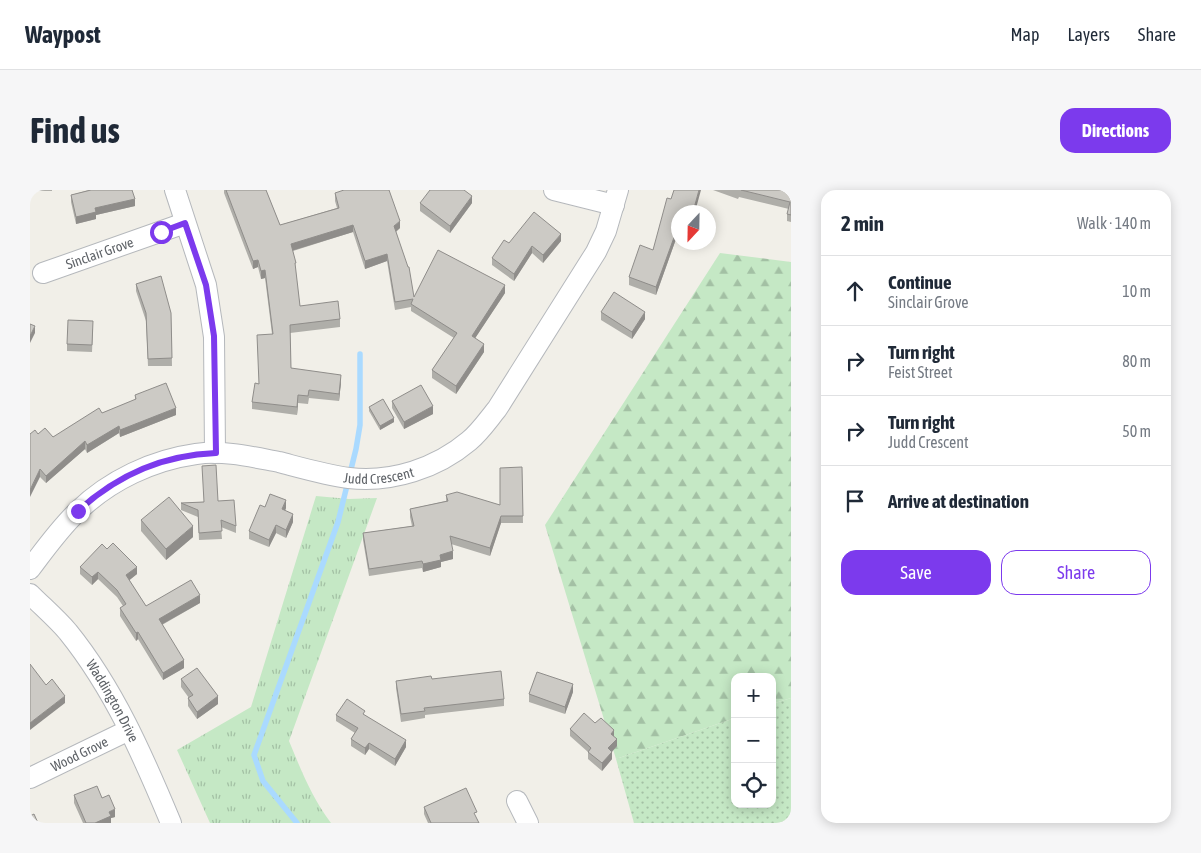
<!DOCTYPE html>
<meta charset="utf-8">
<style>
:root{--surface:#fff;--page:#f6f6f7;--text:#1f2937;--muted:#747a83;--line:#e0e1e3;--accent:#7c3aed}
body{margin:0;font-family:"Asap Condensed",sans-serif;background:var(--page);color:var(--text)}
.controls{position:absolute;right:15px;bottom:15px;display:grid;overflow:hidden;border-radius:10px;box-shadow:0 2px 12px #0003}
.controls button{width:45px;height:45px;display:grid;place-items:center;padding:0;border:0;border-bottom:1px solid var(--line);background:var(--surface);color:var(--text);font:25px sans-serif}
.compass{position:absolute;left:641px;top:15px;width:45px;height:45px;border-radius:50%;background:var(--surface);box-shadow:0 2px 12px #0003;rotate:202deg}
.stop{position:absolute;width:15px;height:15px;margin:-11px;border:4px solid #7c3aed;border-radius:50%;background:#fff}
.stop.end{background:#7c3aed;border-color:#fff;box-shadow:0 1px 5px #0008}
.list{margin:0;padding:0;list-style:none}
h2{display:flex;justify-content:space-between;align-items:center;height:65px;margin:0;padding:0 20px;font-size:21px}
h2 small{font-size:16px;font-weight:400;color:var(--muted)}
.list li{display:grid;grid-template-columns:32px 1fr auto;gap:15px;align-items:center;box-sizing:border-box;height:70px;padding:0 20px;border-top:1px solid var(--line)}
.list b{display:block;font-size:19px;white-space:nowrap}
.list p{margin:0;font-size:16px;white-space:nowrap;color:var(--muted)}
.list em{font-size:16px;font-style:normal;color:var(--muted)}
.actions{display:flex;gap:10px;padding:15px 20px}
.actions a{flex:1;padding:11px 0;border:1px solid var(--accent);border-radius:15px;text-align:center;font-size:18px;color:var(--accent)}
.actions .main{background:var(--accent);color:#fff}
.icon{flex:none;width:28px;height:28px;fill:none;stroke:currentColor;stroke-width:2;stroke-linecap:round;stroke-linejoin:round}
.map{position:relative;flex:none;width:761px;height:633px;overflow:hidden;border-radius:15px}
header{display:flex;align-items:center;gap:30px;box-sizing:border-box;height:70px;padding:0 25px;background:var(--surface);border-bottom:1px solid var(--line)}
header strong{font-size:24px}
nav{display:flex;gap:28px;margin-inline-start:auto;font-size:18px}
.intro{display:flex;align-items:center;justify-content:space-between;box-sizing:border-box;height:120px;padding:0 30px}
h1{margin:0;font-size:35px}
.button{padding:12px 22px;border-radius:15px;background:var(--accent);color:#fff;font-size:18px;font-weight:700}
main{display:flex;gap:30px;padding:0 30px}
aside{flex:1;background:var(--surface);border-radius:15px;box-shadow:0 2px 12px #0003}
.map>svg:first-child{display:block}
</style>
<header>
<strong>Waypost</strong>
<nav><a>Map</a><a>Layers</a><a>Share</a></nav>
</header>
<div class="intro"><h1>Find us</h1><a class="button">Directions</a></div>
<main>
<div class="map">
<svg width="761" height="633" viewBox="0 0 761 633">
<defs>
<pattern id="grass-dots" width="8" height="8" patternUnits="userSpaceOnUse" patternTransform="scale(1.25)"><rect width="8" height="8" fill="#c5e8c5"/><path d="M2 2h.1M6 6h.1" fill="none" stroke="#a3c0a4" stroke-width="1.8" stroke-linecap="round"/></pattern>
<pattern id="forest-firs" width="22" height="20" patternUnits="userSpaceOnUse" patternTransform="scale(1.25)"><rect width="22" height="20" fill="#c5e8c5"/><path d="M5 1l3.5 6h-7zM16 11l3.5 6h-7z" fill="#a3c0a4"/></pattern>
<pattern id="park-tufts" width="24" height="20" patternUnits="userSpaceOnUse" patternTransform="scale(1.25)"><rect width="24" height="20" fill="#c5e8c5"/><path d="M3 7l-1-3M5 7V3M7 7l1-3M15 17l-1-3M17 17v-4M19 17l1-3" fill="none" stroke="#a3c0a4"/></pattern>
</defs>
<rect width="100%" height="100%" fill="#f1efe8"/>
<!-- grass -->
<polygon fill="url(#grass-dots)" points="761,508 761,633 604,633 586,569 705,528 705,614 742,614 742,514"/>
<!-- forest -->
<polygon fill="url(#forest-firs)" points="690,63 761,72 761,508 742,514 742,487 705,487 705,528 586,569 515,335"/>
<!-- park -->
<path fill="url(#park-tufts)" d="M286,306L319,309L347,308L259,551C271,580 282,608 301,633H180L147,560L221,517Z"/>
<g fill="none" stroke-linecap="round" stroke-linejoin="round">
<!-- stream -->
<polyline stroke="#aadaff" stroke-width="5.5" points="267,633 233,591 224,565 308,332 326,259 330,235 330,164"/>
<!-- minor casing -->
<g stroke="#b5b8bc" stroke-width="22">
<g id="minor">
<polyline points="145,0 176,95 184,147 185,263"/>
<polyline points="524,0 584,15"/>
<path id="s1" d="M13,83L155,33"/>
<path id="s2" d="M0,379C15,359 30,338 48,321C80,290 123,270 166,264C194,260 222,267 249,272C272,278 296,285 319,288C362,293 407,278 439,251C450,242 458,230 467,219L566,62L576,41L588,0"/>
<path id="s3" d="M0,404C13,417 27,429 38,442C84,499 113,566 141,633"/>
<path id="s4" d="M0,588L99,540"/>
<polyline points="487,611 498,633"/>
</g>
</g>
<!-- minor -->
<use href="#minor" stroke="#fff" stroke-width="20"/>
</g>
<!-- wall -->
<g fill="#afaea9">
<rect x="0" y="0" width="22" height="1"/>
<polygon points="59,0 102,0 105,16 66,25 66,29 46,34 41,12 41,5"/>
<polygon points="194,0 236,0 250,35 307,18 305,11 305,3 370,38 366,42 384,107 475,103 445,148 454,162 426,204 402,188 402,180 424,148 381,121 381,117 365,120 357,71 335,79 323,42 263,61 270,116 310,129 310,137 260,143 261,178 311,192 309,211 279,208 278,214 268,213 267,225 222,219 222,212 229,194 242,144 235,88 231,89 228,77 223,79 194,3"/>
<polygon points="683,0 761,0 761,32 757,31 757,24 759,19 709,7 708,9"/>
<polygon points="641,9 648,22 648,50 646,49 626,105 599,95 599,87 623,60"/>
<polygon points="390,13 442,13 420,43 390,21"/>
<polygon points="531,51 513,73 502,63 484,91 462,75 462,68 479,53"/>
<polygon points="106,94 141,123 142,176 118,176 116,131 106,101"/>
<polygon points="571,122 615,129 602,149 571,130"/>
<polygon points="63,139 62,162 37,161 37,154"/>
<polygon points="105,205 146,225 90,247 89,243 57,263 55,259 16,293 10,287 8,244 23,247 72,223 105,210"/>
<polygon points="362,211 403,224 374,239 362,218"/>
<polygon points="339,217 364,232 350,240 339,221"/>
<polygon points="492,277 493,333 471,333 460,366 421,354 423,369 411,372 411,377 393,382 392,378 339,386 333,350 333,343 382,336 380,327 380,319 416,311 416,305 470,315"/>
<polygon points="188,311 206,336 206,343 191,337 192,349 169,350 168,327 151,320 151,313"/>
<polygon points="235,317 256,318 255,321 263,332 256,348 246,343 239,357 219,349 219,341"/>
<polygon points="111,330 163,347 136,370 111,341"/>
<polygon points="77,359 107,384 99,390 116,416 170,413 132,435 154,478 133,490 108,449 106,451 90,426 90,418 93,416 87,407 68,389 62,395 50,384 50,377"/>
<polygon points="151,489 188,514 167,529 158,516 158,508 159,508 151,497"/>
<polygon points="366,491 474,509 474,516 395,525 395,528 371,532 366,498"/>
<polygon points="543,502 535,524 499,512 499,504"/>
<polygon points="306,525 335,525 376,557 365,576 339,559 335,565 321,556 321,549 325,543 306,531"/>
<polygon points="565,533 584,547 587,556 582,562 582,569 572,581 558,569 558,562 540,546 540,539"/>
<polygon points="44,605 72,608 85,627 81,628 81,633 53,633 44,613"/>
<polygon points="394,617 447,629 449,633 398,633 394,624"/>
</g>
<!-- shaded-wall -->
<g fill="#8f8d8a">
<polygon points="669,0 671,0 665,22 663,22"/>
<polygon points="442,6 442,13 420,43 420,36"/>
<polygon points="105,9 105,16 66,25 66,29 46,34 46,27 65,18"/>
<polygon points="370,31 370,38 364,43 364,36"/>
<polygon points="323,35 323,42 261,61 261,54"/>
<polygon points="646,42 646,49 626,105 626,97"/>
<polygon points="531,44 531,51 513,73 513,65"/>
<polygon points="502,56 502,63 484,91 484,84"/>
<polygon points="357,64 357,71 335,79 335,71"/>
<polygon points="228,70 228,77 223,79 223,71"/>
<polygon points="235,80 235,88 231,89 231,81"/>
<polygon points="475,95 475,103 442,153 442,146"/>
<polygon points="615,122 615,129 602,149 602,142"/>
<polygon points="5,136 5,143 0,153 0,146"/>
<polygon points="454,154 454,162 426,204 426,196"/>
<polygon points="311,185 311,192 309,211 309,204"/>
<polygon points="268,205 268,213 267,225 267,217"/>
<polygon points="403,216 403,224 374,239 374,232"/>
<polygon points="146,218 146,225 90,247 90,240"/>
<polygon points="364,228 364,232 350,240 350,236"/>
<polygon points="89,236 89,243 57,263 57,255"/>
<polygon points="55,251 55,259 16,293 16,286"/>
<polygon points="10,279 10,287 0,307 0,300"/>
<polygon points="256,310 256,318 252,327 252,319"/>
<polygon points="263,324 263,332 256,348 256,340"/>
<polygon points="471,326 471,333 460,366 460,358"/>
<polygon points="246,335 246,343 239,357 239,350"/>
<polygon points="163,336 163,347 136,370 136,359"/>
<polygon points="423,361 423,369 411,372 411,377 393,382 393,374 410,365"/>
<polygon points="107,377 107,384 96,393 96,385"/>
<polygon points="68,382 68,389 62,395 62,387"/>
<polygon points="170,405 170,413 129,436 129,429"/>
<polygon points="108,442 108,449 106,451 106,443"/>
<polygon points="154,470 154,478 133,490 133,483"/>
<polygon points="543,494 543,502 535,524 535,517"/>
<polygon points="35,506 35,513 0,540 0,533"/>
<polygon points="188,506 188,514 167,529 167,522"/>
<polygon points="584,540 584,547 581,544"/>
<polygon points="587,549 587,556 578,566 578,558"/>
<polygon points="376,550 376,557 365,576 365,569"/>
<polygon points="339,553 339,559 335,565 335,558"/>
<polygon points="582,562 582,569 572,581 572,573"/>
<polygon points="85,619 85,627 81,628 81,633 65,633 79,622"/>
</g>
<!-- building -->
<g fill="#cccac5" stroke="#8f8d8a">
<polygon points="61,0 102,0 105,9 65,18 66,22 46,27 41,5"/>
<polygon points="196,0 236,0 250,35 309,18 305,3 314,0 359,0 370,31 364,36 378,77 379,77 384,107 408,60 475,95 442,146 454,154 426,196 402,180 427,143 381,114 383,109 365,112 357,64 335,71 323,35 261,54 266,73 265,73 270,116 308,111 310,129 260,135 261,178 311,185 309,204 279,200 278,206 268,205 267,217 222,212 225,193 229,194 227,145 243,144 235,80 231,81 228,70 223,71"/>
<polygon points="400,0 434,0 442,6 420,36 390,13"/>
<polygon points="644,0 669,0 663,22 648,22 648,42 646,42 626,97 599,87 610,55 623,60 637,8 641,9"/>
<polygon points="711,0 761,0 761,25 757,24 760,12"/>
<polygon points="504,22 531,44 513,65 502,56 484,84 462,68 474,50 479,53"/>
<polygon points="131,86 141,123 142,168 118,169 116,123 106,94"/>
<polygon points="584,102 615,122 602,142 571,122"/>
<polygon points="38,130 63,131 62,155 37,154"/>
<polygon points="0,134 5,136 0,146"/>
<polygon points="136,193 146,218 90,240 89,236 57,255 55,251 16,286 10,279 0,300 0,244 5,240 8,244 15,238 23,247 69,218 72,223 106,209 105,205"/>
<polygon points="391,195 403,216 374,232 362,211"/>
<polygon points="353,209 364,228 350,236 339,217"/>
<polygon points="186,275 188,311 204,310 206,336 191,330 192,341 169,343 168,320 151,313 174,312 172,276"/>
<polygon points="492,277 493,326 471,326 460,358 420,346 423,361 410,365 411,370 393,374 392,371 339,379 333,343 384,336 380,319 418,311 416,305 427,302 470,315 470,278"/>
<polygon points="240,304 256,310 252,319 263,324 256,340 246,335 239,350 219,341 230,315 235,317"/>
<polygon points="139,307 163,336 136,359 111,330"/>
<polygon points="83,353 107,377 96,385 116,416 161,390 170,405 129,429 154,470 133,483 108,442 106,443 90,418 96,414 87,400 68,382 62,387 50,377 72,354 77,359"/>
<polygon points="0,474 16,495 22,489 35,506 0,533"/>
<polygon points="167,478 188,506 167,522 158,508 163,505 151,489"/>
<polygon points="471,481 474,509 394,518 395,521 371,524 366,491 401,486 402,489"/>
<polygon points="507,482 543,494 535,517 499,504"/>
<polygon points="317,509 335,521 333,524 376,550 365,569 339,553 335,558 321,549 328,538 306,525"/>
<polygon points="554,523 565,533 571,528 584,540 581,544 587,549 578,558 582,562 572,573 558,562 561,558 540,539"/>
<polygon points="67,596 72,608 79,605 85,619 79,622 81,626 65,633 56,633 44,605"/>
<polygon points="436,598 447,622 444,623 449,633 401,633 394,617"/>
<polygon points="4,624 8,633 0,633 0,626"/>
</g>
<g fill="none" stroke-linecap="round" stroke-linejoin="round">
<!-- route -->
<path stroke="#7c3aed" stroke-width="6" d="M48,321C86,286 133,265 186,263L184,146L176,95L155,33L131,42"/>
</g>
<g text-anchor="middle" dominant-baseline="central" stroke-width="4" stroke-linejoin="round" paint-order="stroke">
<!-- street labels -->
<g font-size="14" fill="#5f6368" stroke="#fff">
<text stroke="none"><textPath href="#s1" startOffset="60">Sinclair Grove</textPath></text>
<text stroke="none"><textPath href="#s2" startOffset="394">Judd Crescent</textPath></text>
<text stroke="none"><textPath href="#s3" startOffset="136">Waddington Drive</textPath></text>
<text stroke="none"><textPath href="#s4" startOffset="55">Wood Grove</textPath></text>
</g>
</g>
</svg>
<div class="controls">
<button>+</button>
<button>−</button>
<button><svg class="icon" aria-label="locate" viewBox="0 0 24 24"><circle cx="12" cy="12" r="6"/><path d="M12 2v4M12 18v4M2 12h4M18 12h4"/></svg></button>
</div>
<svg class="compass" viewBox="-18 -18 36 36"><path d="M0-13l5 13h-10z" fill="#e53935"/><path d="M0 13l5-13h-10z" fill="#747a83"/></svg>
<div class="stop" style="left:131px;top:42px"></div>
<div class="stop end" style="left:48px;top:321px"></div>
</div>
<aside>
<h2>2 min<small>Walk · 140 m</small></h2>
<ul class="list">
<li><svg class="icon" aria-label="ahead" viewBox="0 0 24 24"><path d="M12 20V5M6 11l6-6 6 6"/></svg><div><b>Continue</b><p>Sinclair Grove</p></div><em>10 m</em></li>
<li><svg class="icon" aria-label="right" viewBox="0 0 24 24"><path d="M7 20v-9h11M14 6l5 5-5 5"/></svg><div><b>Turn right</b><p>Feist Street</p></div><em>80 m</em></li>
<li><svg class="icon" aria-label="right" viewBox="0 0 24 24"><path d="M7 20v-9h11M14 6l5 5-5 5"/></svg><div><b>Turn right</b><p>Judd Crescent</p></div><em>50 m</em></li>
<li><svg class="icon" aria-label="arrive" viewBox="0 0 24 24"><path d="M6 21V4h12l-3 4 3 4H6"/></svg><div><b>Arrive at destination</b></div></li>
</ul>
<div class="actions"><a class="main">Save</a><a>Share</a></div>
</aside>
</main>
